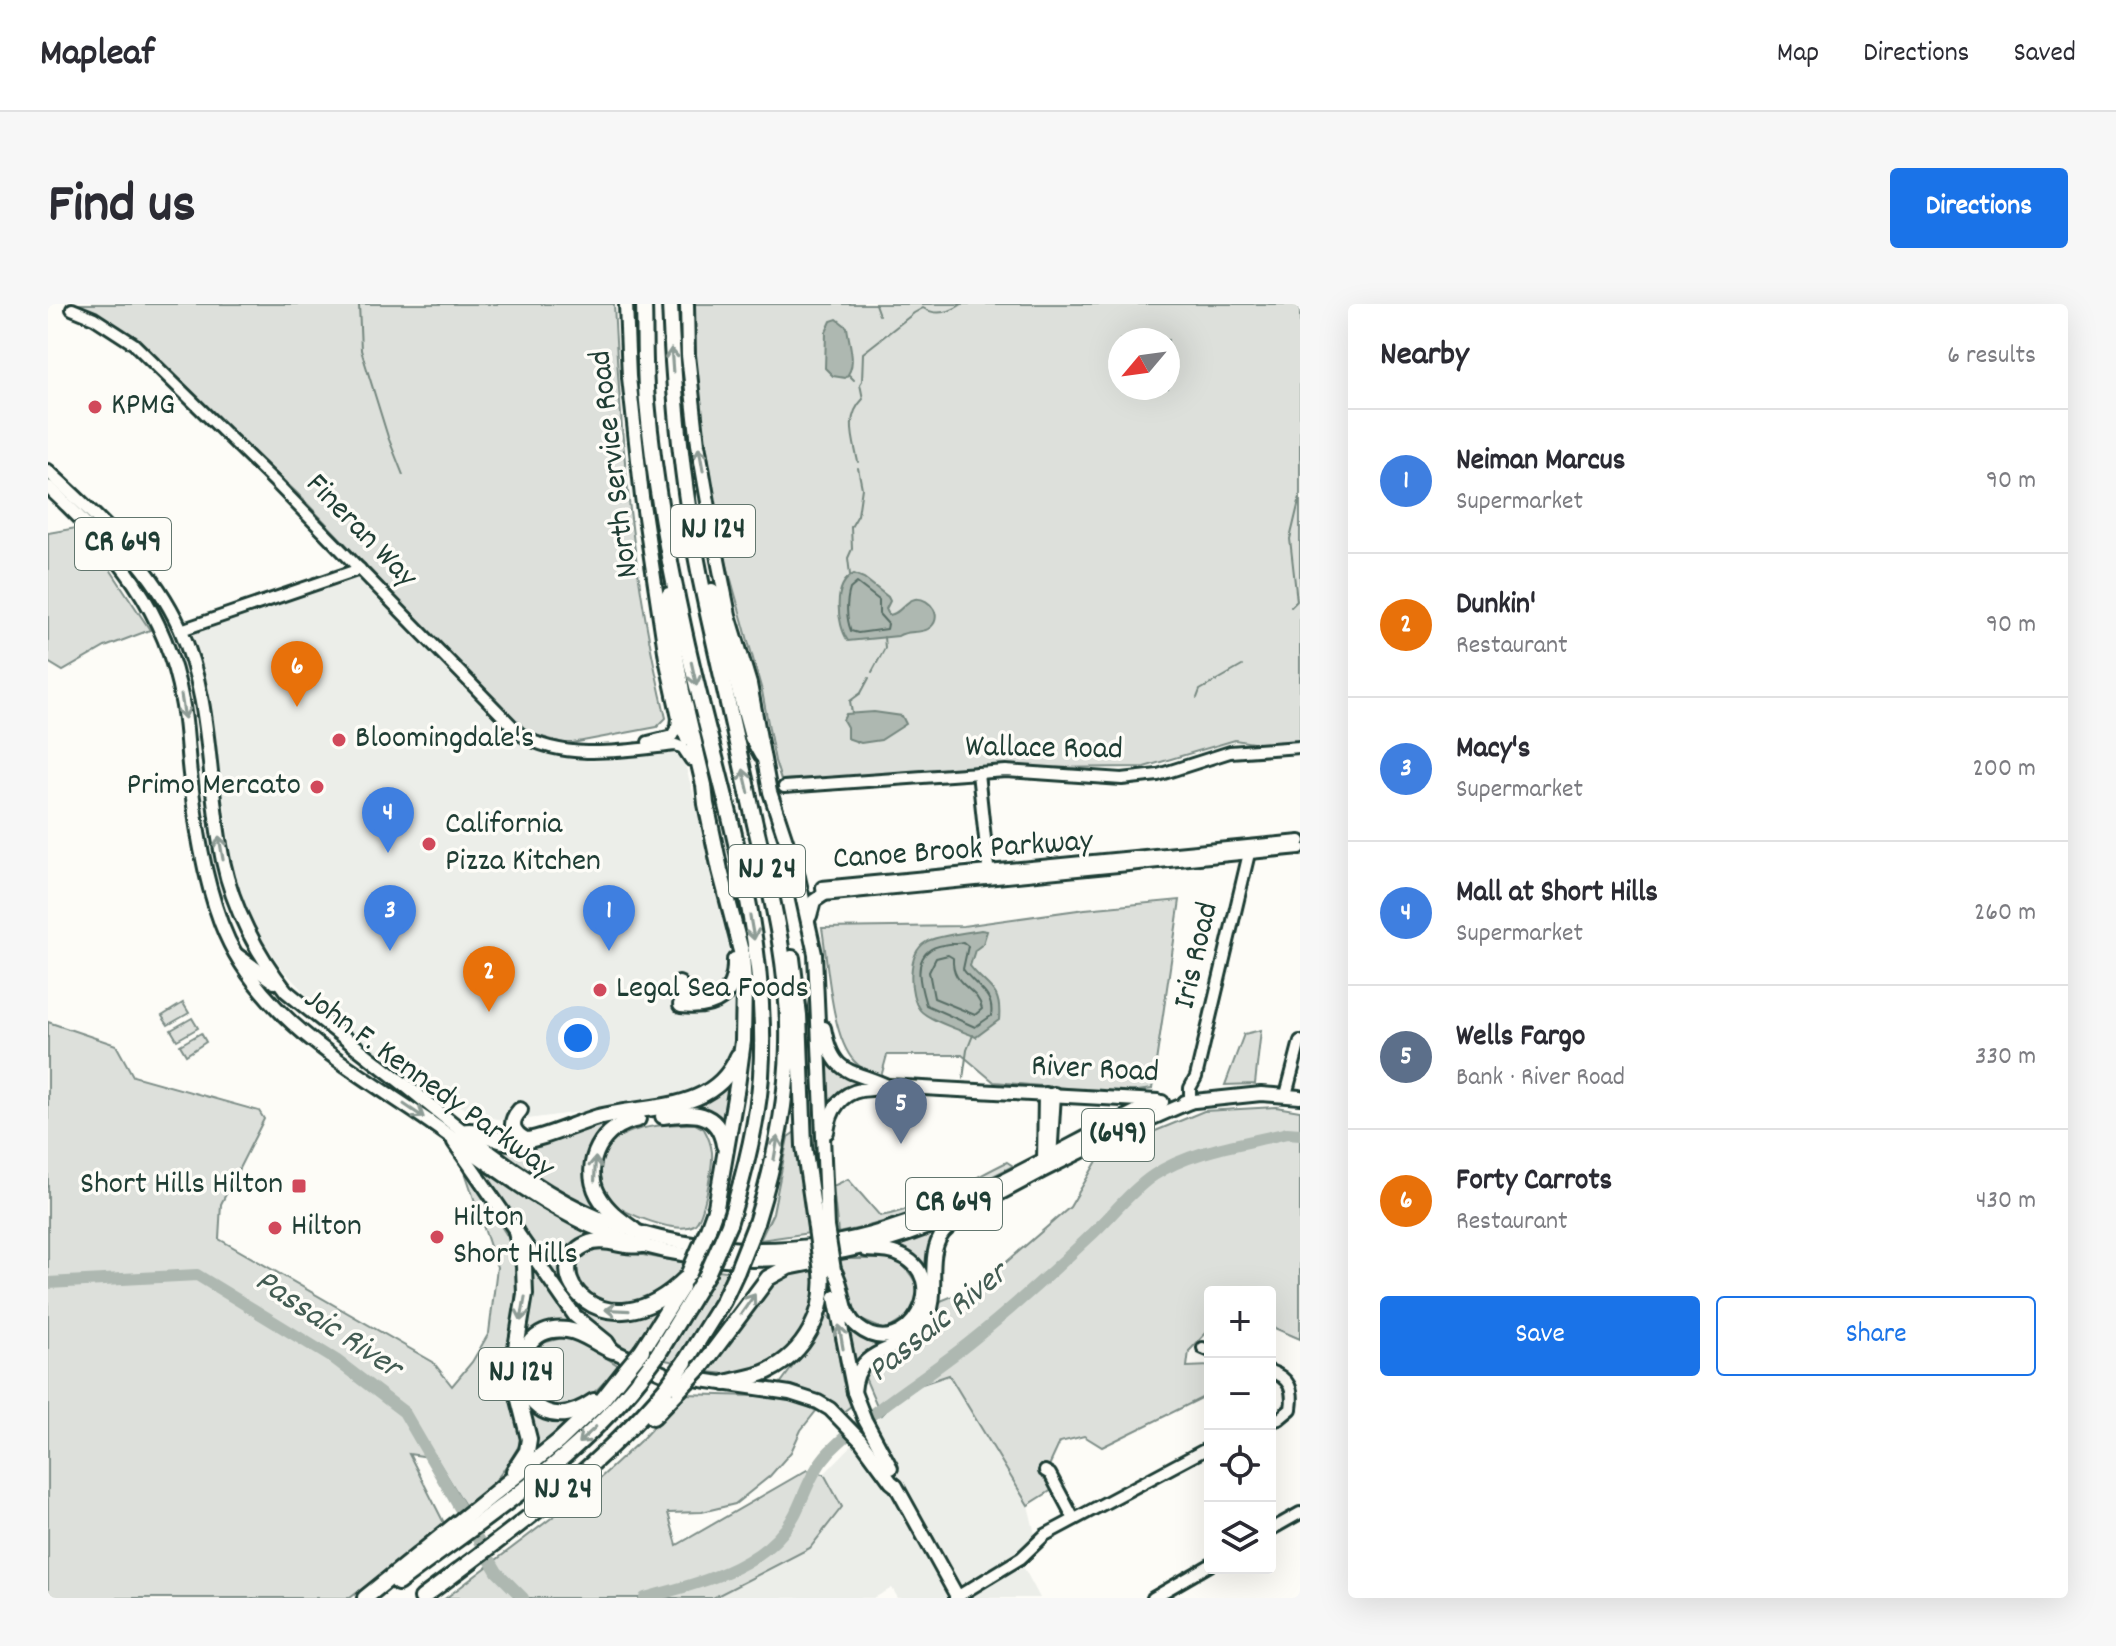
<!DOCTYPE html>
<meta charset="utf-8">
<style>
:root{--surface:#fff;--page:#f7f7f7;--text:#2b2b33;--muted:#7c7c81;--line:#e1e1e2;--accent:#1a73e8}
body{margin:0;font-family:Dekko,sans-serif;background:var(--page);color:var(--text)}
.controls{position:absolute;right:24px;bottom:24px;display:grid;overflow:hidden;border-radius:8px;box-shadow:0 8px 32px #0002}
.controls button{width:72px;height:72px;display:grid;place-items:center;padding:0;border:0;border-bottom:2px solid var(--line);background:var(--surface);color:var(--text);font:40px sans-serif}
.compass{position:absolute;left:1060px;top:24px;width:72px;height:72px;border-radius:50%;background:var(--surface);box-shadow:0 8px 32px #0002;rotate:241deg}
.you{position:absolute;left:530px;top:734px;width:28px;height:28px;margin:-20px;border:6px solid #fff;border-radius:50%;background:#1a73e8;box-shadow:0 0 0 12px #1a73e833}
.badge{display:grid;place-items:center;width:52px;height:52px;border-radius:50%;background:var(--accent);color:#fff;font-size:26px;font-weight:700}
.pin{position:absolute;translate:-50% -66px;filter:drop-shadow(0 2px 4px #0008)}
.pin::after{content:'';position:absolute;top:42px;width:28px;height:24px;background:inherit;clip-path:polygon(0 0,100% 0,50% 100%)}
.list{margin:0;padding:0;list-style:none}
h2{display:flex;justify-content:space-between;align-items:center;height:104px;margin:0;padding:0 32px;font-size:34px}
h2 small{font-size:26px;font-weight:400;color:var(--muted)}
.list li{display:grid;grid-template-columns:52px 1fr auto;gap:24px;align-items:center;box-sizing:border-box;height:144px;padding:0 32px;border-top:2px solid var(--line)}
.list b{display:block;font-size:30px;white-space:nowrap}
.list p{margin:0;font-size:26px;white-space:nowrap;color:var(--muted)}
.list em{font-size:26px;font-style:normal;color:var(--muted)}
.actions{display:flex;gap:16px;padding:24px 32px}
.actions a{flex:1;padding:18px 0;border:2px solid var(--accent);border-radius:8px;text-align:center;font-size:28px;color:var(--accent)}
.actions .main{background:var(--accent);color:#fff}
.icon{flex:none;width:44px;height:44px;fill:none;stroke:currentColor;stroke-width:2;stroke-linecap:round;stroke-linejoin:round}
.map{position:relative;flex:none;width:1252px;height:1294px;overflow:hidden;border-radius:8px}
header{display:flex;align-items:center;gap:48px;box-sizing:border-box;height:112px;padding:0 40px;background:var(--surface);border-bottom:2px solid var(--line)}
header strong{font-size:38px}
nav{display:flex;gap:44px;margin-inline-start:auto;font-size:28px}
.intro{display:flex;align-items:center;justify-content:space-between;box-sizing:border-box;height:192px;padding:0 48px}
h1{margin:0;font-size:56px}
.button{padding:20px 36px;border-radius:8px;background:var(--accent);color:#fff;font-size:28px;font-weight:700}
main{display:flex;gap:48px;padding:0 48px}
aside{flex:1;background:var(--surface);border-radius:8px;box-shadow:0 8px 32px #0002}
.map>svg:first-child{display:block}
</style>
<header>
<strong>Mapleaf</strong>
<nav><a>Map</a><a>Directions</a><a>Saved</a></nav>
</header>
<div class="intro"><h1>Find us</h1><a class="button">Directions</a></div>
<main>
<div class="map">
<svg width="1252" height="1294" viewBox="0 0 1252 1294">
<rect width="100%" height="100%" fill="#fdfcf7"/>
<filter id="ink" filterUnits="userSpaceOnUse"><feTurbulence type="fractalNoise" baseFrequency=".0125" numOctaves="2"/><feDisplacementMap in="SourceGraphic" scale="16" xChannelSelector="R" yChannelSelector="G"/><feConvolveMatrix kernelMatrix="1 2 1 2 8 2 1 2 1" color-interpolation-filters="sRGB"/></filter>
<g filter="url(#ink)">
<!-- built -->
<g fill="#eceee9">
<polygon points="309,273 456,426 476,441 493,448 542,457 567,456 622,447 635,454 659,537 678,623 688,684 686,744 682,757 655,783 621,796 480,815 454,816 433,812 387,791 278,711 234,665 214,635 196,599 185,564 164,407 157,368 145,329"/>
<polygon points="901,1070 980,1201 987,1230 968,1249 992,1294 850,1294 844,1284 826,1294 665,1294 762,1244 794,1203 776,1170 859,1085"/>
</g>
<!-- green -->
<g fill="#dde0db" stroke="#7e8e88" stroke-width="2" fill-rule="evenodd">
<path d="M31,0H566C573,139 585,279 618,414L609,423L519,440L487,431L467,418L250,190L87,36Z"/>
<path d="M645,0H1252V439L1217,441L1187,436L1096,463L980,464L733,476L727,457L714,387L675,247L655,122L648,61ZM1072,36H1120V84H1072Z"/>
<polygon points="28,224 58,259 102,326 57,343 15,367 0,358 0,229"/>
<path d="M1132,596L1104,785L1074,789L946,778L914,751H839L833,773C823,769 814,766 806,757C783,732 780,659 774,624L915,622L1037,605Z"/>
<polygon points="135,699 141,709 120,721 114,712"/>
<polygon points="144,714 150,724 129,736 123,726"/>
<path d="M0,718L68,741L85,772L211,807L216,815L173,900L171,935L385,1058L404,1082L424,1058L441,1029L449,963L416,865L460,933L471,959L459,1069V1078L477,1131C461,1160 446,1184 418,1203L388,1154L361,1150L397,1221L302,1294H0Z"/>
<polygon points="1213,726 1207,780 1177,781 1196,730"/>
<polygon points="153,729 158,738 138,751 132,741"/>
<polygon points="778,747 818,780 791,790 781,798 775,752"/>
<polygon points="684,778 679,829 638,802"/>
<polygon points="1228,803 1252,807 1252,1035 1222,1022 1222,988 1162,988 1162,1025 1141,1047 1139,1063 1162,1062 1162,1090 1054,1143 1036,1132 1012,1138 1001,1162 1012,1181 980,1201 901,1071 859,1085 833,1111 815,1069 822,1061 877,1034 890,998 932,981 1022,903 1049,857 1105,828 1156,807"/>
<polygon points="571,814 545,845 555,910 488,874 433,835 444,838"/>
<path d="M647,820L656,825C660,832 663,840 664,848C665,861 656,915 646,921C627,931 577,909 562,898C526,828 597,819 647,820Z"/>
<polygon points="750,826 762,929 712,936 725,909 740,833"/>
<polygon points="427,857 555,932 524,942 521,947 518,983 521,989 515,991"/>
<path d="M959,858L965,862C908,891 853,917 790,929L785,882L800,875L832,912C876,905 920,877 959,858Z"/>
<polygon points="894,924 882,940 880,978 868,957 849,943"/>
<path d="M557,944L638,959C629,976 615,989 597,995C534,1017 504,946 557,944Z"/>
<path d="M792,955H849C854,961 862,968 866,976C880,1001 856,1017 837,1026L806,1013L796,984Z"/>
<polygon points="481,958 533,1024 522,1022 474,1044"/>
<polygon points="768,964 767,999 751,1033 726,1057 689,1071 659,1068 713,990 726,975"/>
<polygon points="670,966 679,967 662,1005 627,1058 617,1056"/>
<path d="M530,1002C565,1015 574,1016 611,1006L582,1047L555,1029Z"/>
<polygon points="776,1009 784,1016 795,1077 803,1102 794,1109 768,1090 732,1080 761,1040"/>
<path d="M793,1012C812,1038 824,1037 853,1033L818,1050L805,1064Z"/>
<path d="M518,1033L530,1036L571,1062C560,1073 549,1089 534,1096C503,1113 484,1091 478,1062L494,1039Z"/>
<polygon points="636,1090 743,1093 768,1107 753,1126 743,1148 722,1172 687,1200 654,1208 620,1209 629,1241 759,1166 776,1170 794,1203 762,1244 665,1294 398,1294 535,1190 593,1136"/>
<path d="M476,1095C491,1108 504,1121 525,1114L481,1155Z"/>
</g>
<!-- water -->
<g fill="#aeb8b1" stroke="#75877f" stroke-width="2">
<path d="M789,15L799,23C801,40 810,62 797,74L785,72L777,64L778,28L783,17Z"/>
<path d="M806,270L816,274L840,293L842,297L838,305L841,311C853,310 856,297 867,295C883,293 897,315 880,325C871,330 859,326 850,332L800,337C789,321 784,280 806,270Z"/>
<polygon points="826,408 854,412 858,420 833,436 813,439 799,434 799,423 795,416 798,410"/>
<path d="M933,626L939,627L935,640L927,646L922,662C939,684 954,683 951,716L928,733C915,727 880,716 872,706C860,690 859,649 878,638C890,631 919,629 933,626Z"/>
</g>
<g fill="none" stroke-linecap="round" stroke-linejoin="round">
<!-- shore -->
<g stroke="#586e66" stroke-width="2">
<path d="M809,279L831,296V310L840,320L839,325L810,329L803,327C798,314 798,298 802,285Z"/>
<path d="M915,638L920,642L915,665C926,682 947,689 943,712L927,723L878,701C873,684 864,657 883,645C891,640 906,640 915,638Z"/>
<path d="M900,651L905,654C903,683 930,683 934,705L927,711L886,694L881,668L888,654Z"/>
</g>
<!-- stream -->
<g stroke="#75877f" stroke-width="2">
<polyline points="311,0 313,46 340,133 355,171"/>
<polyline points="827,0 831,11"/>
<polyline points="801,71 806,76"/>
<path d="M810,158C805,134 797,113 815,95L812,80L814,77L815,49L866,9L875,4C888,12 901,9 914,0"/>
<polyline points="802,271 800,254 804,245 803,223 810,211 814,184 810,164"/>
<polyline points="1243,303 1249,297 1242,235 1252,193"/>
<polyline points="824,368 837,344 836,333"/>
<polyline points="1149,394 1152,386 1194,362"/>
<polyline points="804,409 802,397 813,389 821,374"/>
<polyline points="915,775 919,746 925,731"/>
</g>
<!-- river -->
<g stroke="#aeb8b1" stroke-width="12">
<polyline points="0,979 149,971 288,1056 356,1108 449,1268 475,1294"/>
<path d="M597,1294C650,1279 719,1264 747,1210C758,1188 763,1167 782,1147C824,1105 875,1076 921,1039C962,1006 1002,970 1040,934C1062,914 1082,887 1106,871C1144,846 1195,840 1239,829L1252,830"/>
</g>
<!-- minor casing -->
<g stroke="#1f3d34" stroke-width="16">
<g id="minor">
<path d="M24,5L46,14L86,40L226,177L473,431C517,458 580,446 628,441L635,444L643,456"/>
<polyline points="133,326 312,265"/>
<polyline points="600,438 624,432 629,423 630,414"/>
<polyline points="930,469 941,572"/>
<polyline points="736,483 958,467 1074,475 1110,471 1182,448 1252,443"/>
<polyline points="1252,537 774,583 775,591 1252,544"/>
<polyline points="1238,791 1252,737"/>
<polyline points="1142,798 1142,784 1148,773 1202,545"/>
<polyline points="1155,1044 1162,1047"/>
<path d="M1222,1067C1242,1074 1246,1086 1243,1105L1231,1115L1222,1118"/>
<polyline points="997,1167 1002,1170 1026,1215"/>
<polyline points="1222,1226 1252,1209"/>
<polyline points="907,1294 973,1254 997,1231 1162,1143"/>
<polyline points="1105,1294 1162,1261"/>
</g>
</g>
<!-- major casing -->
<g stroke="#1f3d34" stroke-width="18">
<g id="major">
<polyline points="578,0 581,73 594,193 618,354 631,414 639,435"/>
<polyline points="639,0 640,51 650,140 670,256 681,311 702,380 722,488 750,573 767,650 779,923"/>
<path d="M0,167C50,214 103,260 132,324C165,397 159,480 175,557C185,604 209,650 238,687C277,719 317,750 357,781C408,822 460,866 518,898C615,951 735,958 840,925C928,897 1009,847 1091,806L1114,798"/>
<path d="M0,183C67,245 118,305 134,397C139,421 139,446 142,470C148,521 155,570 173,619C207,710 296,760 373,812C428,849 481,894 542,922C646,970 774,964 880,923C920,908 958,886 996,866C1044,842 1093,818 1142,798"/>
<polyline points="762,612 766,597 775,591"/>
<polyline points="189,651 226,678"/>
<path d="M776,724C785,773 803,765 839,782"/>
<polyline points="1137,798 1213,790 1252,793"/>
<path d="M779,828C782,807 791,790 813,786C822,785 830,785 839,782L1110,797"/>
<polyline points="406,838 527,1012 559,1038 565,1047 619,1071 742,1089 770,1098 782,1105 813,1137 843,1178 848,1182 910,1294"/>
<polyline points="1002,855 1006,790"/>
<polyline points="996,859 997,790"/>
<path d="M786,966C798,984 792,1008 810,1023C858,1062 909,972 849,950C839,946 828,947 818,946"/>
<polyline points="787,993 806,1088 817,1116 843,1164"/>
<path d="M806,1088C810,1036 855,1053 877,1019C894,992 876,953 895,929C901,922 908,918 914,912"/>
</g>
</g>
<!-- highway casing -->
<g stroke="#1f3d34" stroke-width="20">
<g id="highway">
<path d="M596,0C597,32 596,65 599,97C606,175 620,254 637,331C668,474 723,624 713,772C709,823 696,872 681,920"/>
<path d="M622,0C626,101 636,202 658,301C674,374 691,447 707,520C724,593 742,665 740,741C739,802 726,861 708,919"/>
<polyline points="664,287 704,433 714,451"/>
<polyline points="621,291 626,342 634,387 656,481 658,500 672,566 694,651 696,680 695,737 689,782 668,903 660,925"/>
<polyline points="744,654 751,711 756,842 768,924"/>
<polyline points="631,680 639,692 657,698"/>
<path d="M633,701C667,705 688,692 687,656"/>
<path d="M472,806C461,818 463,828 478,836"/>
<path d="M615,812C644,808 670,806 676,841"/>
<path d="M415,828C432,823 448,840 468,838C496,835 523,821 550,813C600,800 666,810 690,752"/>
<path d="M586,926C572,916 559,907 550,891C533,859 555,821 590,815"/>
<path d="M595,941C577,945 557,932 539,940C485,963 556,1055 637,975"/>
<polyline points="594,1046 634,983"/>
<polyline points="610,1050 660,968"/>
<polyline points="637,1058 675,997 689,967"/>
<polyline points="654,1062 720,974 740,963 765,958 770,951"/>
<path d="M677,1079C691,1075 706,1074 720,1067C757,1049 778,1009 774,968"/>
<path d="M546,1097C468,1152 445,1017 519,1026C536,1028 549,1041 565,1047"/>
<polyline points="605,1113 631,1086"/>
<polyline points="466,1167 479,1147 481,1135 464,1068 477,990 476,962 468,928"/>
<path d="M350,1279C433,1216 527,1157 592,1074"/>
<polyline points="317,1294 511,1137 554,1096 576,1068"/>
<path d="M374,1294C461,1229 548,1167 618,1084"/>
</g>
</g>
<!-- minor -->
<use href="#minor" stroke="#fdfcf7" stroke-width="10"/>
<!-- major -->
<use href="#major" stroke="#fdfcf7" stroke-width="12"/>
<!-- highway -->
<use href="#highway" stroke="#fdfcf7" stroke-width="14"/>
<!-- major-bridge casing -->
<g stroke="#1f3d34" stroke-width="18" stroke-linecap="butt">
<polyline id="major-bridge" points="779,923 786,966"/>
</g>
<!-- highway-bridge casing -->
<g stroke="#1f3d34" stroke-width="20" stroke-linecap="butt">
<g id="highway-bridge">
<polyline points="768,924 774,968"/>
<polyline points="689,967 708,919"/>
<polyline points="660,968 681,920"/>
<polyline points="641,969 660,925"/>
<polyline points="576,1068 594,1046"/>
<polyline points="592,1074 610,1050"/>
<polyline points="618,1084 637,1058"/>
<polyline points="631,1086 654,1062"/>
</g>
</g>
<!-- major-bridge -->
<use href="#major-bridge" stroke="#fdfcf7" stroke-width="12"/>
<!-- highway-bridge -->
<use href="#highway-bridge" stroke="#fdfcf7" stroke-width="14"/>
</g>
<!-- one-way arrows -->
<defs><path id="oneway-shaft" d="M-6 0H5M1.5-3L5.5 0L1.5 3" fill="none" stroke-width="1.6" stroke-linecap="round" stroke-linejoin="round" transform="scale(2)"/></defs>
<g stroke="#8e9c96">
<use href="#oneway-shaft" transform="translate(624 56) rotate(-94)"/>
<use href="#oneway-shaft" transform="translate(653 155) rotate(-100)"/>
<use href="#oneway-shaft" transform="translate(646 370) rotate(77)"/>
<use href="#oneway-shaft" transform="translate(135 403) rotate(81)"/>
<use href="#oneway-shaft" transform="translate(698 477) rotate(-103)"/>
<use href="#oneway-shaft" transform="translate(173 544) rotate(-100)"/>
<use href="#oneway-shaft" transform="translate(704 624) rotate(80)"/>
<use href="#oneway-shaft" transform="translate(366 807) rotate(34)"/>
<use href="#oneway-shaft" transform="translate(728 844) rotate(-80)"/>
<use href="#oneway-shaft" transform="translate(547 865) rotate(-88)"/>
<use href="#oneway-shaft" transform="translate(700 1000) rotate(-55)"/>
<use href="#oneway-shaft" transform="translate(475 1005) rotate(100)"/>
<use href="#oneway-shaft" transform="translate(569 1006) rotate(-177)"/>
<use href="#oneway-shaft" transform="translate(793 1033) rotate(-100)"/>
<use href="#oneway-shaft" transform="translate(539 1131) rotate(137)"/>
</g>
</g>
<!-- markers -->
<g fill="#d1495b" stroke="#fdfcf7" stroke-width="3">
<circle cx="47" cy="103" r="8"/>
<circle cx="291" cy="436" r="8"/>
<circle cx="269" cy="483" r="8"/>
<circle cx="381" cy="540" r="8"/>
<circle cx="552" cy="686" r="8"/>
<rect x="243" y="874" width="16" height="16" rx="4"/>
<circle cx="227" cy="924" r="8"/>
<circle cx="389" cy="933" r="8"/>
</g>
<g text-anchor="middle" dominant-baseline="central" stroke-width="7" stroke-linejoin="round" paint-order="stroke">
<!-- shield labels -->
<g fill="#fdfcf7" stroke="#62766e" stroke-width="2">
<rect x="623" y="201" width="84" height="52" rx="6"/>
<rect x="27" y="214" width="96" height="52" rx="6"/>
<rect x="681" y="541" width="76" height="52" rx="6"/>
<rect x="1034" y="805" width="72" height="52" rx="6"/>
<rect x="858" y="874" width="96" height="52" rx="6"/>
<rect x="431" y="1044" width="84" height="52" rx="6"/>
<rect x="477" y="1161" width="76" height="52" rx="6"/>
</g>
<g font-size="30" font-weight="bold" fill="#1f3d34">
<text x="665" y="227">NJ 124</text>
<text x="75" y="240">CR 649</text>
<text x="719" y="567">NJ 24</text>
<text x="1070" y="831">(649)</text>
<text x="906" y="900">CR 649</text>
<text x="473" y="1070">NJ 124</text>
<text x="515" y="1187">NJ 24</text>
</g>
<!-- poi labels -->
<g font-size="32" fill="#1f3d34" stroke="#fdfcf7" text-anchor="start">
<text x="63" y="103">KPMG</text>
<text x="307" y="436">Bloomingdale's</text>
<text x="253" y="483" text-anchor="end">Primo Mercato</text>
<text x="397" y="522">California<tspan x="397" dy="37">Pizza Kitchen</tspan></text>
<text x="568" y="686">Legal Sea Foods</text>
<text x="235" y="882" text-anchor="end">Short Hills Hilton</text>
<text x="405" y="915">Hilton<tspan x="405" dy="37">Short Hills</tspan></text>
<text x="243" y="924">Hilton</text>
</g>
<!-- street labels -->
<g font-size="32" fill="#1f3d34" stroke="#fdfcf7">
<text transform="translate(568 160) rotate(-97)">North Service Road</text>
<text transform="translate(312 228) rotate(46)">Fineran Way</text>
<text transform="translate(996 446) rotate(1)">Wallace Road</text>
<text transform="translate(915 548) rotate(-4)">Canoe Brook Parkway</text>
<text transform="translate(1150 652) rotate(-77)">Iris Road</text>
<text transform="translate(1047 767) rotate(3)">River Road</text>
<text transform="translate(380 781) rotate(36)">John F. Kennedy Parkway</text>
</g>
<!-- water labels -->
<g font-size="34" font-style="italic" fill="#435c53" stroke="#fdfcf7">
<text transform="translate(891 1020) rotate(-39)">Passaic River</text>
<text transform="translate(279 1022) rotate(34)">Passaic River</text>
</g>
</g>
</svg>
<div class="controls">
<button>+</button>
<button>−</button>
<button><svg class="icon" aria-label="locate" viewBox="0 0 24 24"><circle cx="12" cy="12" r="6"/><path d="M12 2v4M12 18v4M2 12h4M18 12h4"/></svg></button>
<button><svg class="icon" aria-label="layers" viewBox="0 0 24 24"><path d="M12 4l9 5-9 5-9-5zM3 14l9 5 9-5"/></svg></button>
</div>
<svg class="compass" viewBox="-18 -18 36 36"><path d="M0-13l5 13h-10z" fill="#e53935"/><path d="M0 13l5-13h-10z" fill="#7c7c81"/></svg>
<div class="you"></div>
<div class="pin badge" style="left:561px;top:647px;background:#3f7fe0">1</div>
<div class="pin badge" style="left:441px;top:708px;background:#e8710a">2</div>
<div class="pin badge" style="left:342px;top:647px;background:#3f7fe0">3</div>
<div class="pin badge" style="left:340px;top:549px;background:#3f7fe0">4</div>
<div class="pin badge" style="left:853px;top:840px;background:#5c6f8a">5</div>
<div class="pin badge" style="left:249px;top:403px;background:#e8710a">6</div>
</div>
<aside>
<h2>Nearby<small>6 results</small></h2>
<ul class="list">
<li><span class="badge" style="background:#3f7fe0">1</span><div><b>Neiman Marcus</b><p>Supermarket</p></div><em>90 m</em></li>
<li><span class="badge" style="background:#e8710a">2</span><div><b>Dunkin'</b><p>Restaurant</p></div><em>90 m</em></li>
<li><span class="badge" style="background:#3f7fe0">3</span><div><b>Macy's</b><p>Supermarket</p></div><em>200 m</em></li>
<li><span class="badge" style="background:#3f7fe0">4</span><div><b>Mall at Short Hills</b><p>Supermarket</p></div><em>260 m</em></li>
<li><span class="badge" style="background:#5c6f8a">5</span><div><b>Wells Fargo</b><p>Bank · River Road</p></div><em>330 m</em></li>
<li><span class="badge" style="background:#e8710a">6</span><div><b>Forty Carrots</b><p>Restaurant</p></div><em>430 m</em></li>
</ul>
<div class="actions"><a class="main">Save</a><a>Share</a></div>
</aside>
</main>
